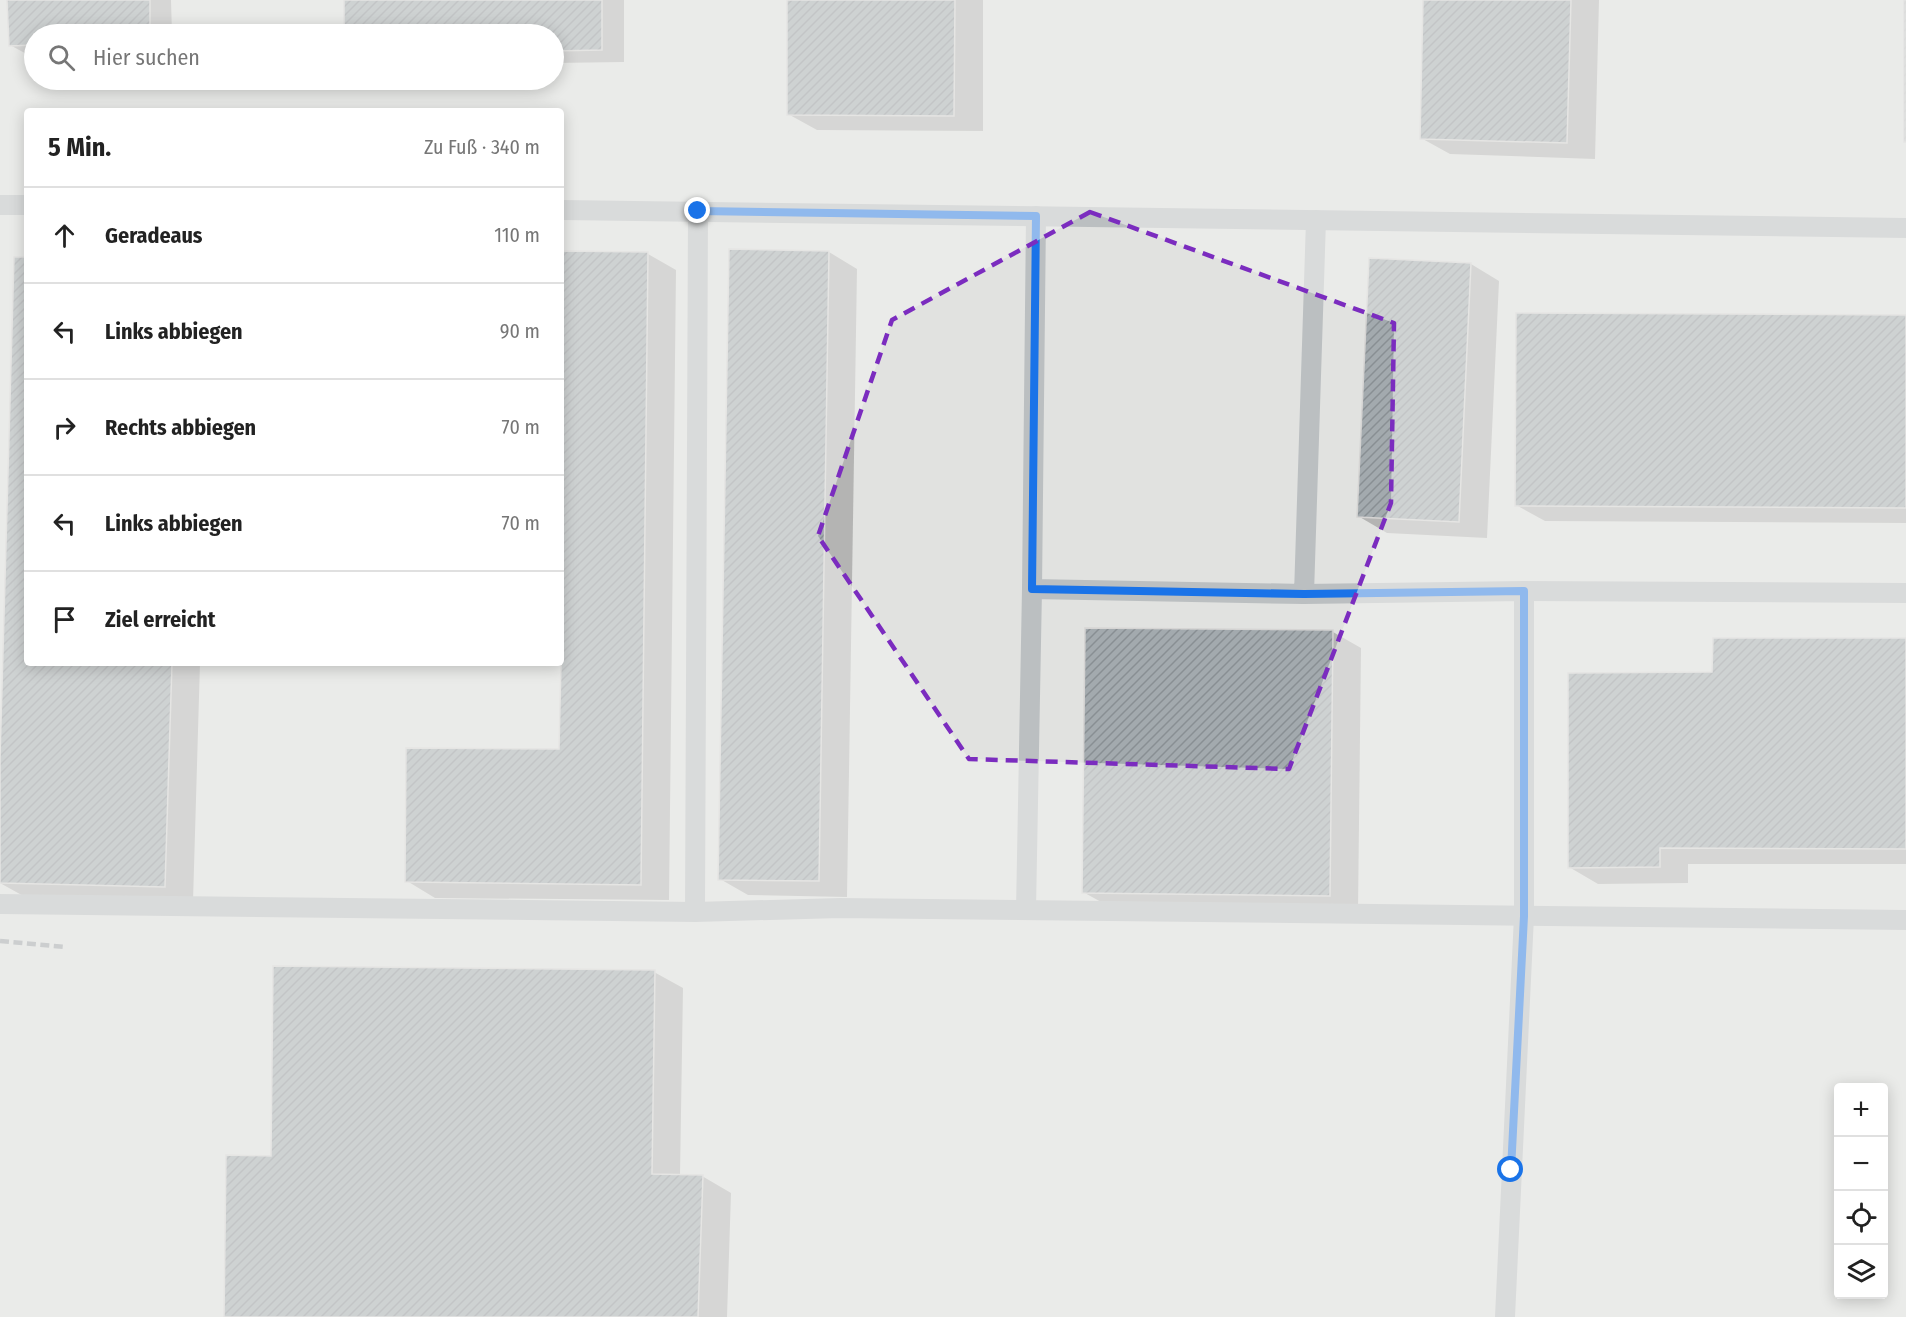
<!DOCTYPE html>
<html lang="de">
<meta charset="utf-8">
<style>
:root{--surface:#fff;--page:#f2f2f2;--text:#222;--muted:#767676;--line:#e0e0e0}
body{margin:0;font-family:"Fira Sans Condensed",sans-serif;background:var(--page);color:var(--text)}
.controls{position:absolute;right:18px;bottom:18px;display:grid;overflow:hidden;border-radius:6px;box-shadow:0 3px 15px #0003}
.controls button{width:54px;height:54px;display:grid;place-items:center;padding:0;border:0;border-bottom:2px solid var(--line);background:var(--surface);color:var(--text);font:30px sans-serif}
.stop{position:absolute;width:18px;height:18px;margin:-14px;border:4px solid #1a73e8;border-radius:50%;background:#fff}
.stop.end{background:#1a73e8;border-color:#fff;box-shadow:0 2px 6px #0008}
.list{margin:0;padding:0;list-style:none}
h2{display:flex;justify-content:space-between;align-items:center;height:78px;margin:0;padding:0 24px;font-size:26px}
h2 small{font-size:20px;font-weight:400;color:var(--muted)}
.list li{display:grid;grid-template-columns:39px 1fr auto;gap:18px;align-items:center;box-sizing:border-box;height:96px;padding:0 24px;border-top:2px solid var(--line)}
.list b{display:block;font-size:22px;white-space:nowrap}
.list em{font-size:20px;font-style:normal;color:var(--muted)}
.icon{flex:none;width:33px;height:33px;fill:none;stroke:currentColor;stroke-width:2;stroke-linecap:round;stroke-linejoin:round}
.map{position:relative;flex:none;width:1906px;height:1317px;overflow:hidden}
.search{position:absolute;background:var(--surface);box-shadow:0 3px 15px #0003;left:24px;top:24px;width:540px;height:66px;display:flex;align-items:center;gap:15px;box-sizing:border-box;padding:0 21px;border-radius:33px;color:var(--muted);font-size:22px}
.panel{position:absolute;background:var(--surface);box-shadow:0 3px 15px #0003;left:24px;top:108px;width:540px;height:558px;border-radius:6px}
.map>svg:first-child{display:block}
</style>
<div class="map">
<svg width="1906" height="1317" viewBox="0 0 1906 1317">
<defs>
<pattern id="building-hatch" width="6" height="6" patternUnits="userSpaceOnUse" patternTransform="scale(1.5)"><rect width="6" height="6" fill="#a3aaae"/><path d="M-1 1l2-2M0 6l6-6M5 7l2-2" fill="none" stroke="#898f93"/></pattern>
</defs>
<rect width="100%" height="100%" fill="#f3f3f0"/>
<!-- built -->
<path fill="#e1e2e0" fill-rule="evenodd" d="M0,0H1906V1317H0ZM34,34H554V80H34ZM27,111H561V663H27ZM1838,1088H1884V1294H1838Z"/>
<!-- shadow -->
<g fill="#0003">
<polygon points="9,0 171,0 172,34 34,34 34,57 32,57 10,45"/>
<polygon points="346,0 624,0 624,62 554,63 554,34 346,34"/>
<polygon points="789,0 983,0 983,131 817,130 788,114"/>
<polygon points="1425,0 1599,0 1595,159 1450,154 1421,138"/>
<polygon points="829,252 857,269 847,897 748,895 720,879"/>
<polygon points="561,253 648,254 676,270 669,900 435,898 407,881 560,751 562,571"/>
<polygon points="27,258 27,663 200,663 193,902 27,898 0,883 0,812"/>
<polygon points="1471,264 1499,281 1487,538 1387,533 1358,516"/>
<polygon points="1906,317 1906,523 1545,521 1516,505"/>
<polygon points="1333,632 1361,648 1358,911 1112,908 1083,892"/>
<polygon points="1906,640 1906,864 1688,864 1688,883 1598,884 1569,867"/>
<polygon points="654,972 683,988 680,1176 702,1176 731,1193 727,1317 225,1317 272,1158"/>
</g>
<!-- building -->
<g fill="url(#building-hatch)" stroke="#d5d4d3" stroke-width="1.5">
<polygon points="7,0 150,0 150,34 34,34 34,45 9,46"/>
<polygon points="344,0 602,0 602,50 554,51 554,34 344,34"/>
<polygon points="787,0 955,0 954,116 787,115"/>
<polygon points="1423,0 1571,0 1567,143 1420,139"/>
<rect x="1904" y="0" width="2" height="142"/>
<polygon points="729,249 829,251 819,881 718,880"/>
<polygon points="561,251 648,252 641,885 405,882 406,748 559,749 561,663"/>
<polygon points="14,257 27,257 27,663 172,663 165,887 0,883 0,759"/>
<polygon points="1369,258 1471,263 1459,522 1357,517"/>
<polygon points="1516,313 1906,315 1906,508 1515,506"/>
<polygon points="1085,628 1333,630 1330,896 1082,893"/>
<polygon points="1713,638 1906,638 1906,849 1660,848 1660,867 1568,868 1568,673 1712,672"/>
<polygon points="273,966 655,970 652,1174 703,1175 698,1317 224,1317 226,1155 271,1156"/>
</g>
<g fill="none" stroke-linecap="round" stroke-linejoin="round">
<!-- service -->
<g stroke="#bbbfc1" stroke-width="20">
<polyline points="0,205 27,205"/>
<polyline points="561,210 1906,228"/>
<polyline points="1036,216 1032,589 1304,594 1316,220"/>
<polyline points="1524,591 1906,593"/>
<polyline points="1304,594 1524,591 1524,916 1505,1317"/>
<polyline points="0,904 695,912 840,908 1906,920"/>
<polyline points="1026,910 1032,589"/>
<polyline points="695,912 698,211"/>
</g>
<!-- rail -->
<polyline stroke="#9da3a7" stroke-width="4.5" stroke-dasharray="9 4.5" stroke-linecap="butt" points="0,941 65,947"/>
</g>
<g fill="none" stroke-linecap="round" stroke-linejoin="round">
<!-- route -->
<polyline stroke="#1a73e8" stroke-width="8" points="698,211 1036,216 1032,589 1304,594 1524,591 1524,916 1511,1170"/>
</g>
<!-- marked area -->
<path d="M0 0H1906V1317H0ZM1090,212L1394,323L1391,503L1289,769L969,759L818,536L892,320Z" fill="#f3f3f0" fill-opacity=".55" fill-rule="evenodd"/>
<path fill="none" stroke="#7b2cbf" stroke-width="4.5" stroke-dasharray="12 8" stroke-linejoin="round" d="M1090,212L1394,323L1391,503L1289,769L969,759L818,536L892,320Z"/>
</svg>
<div class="controls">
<button>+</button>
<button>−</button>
<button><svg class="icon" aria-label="locate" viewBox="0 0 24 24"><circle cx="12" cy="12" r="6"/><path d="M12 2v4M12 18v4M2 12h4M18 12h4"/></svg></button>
<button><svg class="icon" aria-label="layers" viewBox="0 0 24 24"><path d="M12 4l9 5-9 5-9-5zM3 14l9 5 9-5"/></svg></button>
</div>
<div class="stop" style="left:1511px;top:1170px"></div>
<div class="stop end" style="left:698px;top:211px"></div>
<div class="search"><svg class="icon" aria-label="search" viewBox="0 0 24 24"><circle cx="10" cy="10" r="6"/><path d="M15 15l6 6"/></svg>Hier suchen</div>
<section class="panel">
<h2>5 Min.<small>Zu Fuß · 340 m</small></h2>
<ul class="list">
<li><svg class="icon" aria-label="ahead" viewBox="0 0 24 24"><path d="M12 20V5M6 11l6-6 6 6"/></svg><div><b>Geradeaus</b></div><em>110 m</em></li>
<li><svg class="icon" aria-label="left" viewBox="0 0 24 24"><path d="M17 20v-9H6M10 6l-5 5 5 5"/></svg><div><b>Links abbiegen</b></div><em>90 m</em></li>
<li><svg class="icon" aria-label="right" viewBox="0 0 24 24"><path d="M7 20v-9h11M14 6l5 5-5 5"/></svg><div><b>Rechts abbiegen</b></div><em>70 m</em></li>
<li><svg class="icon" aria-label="left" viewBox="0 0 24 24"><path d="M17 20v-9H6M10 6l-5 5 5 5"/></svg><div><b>Links abbiegen</b></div><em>70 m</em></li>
<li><svg class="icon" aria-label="arrive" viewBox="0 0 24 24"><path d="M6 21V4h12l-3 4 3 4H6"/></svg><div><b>Ziel erreicht</b></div></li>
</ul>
</section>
</div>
